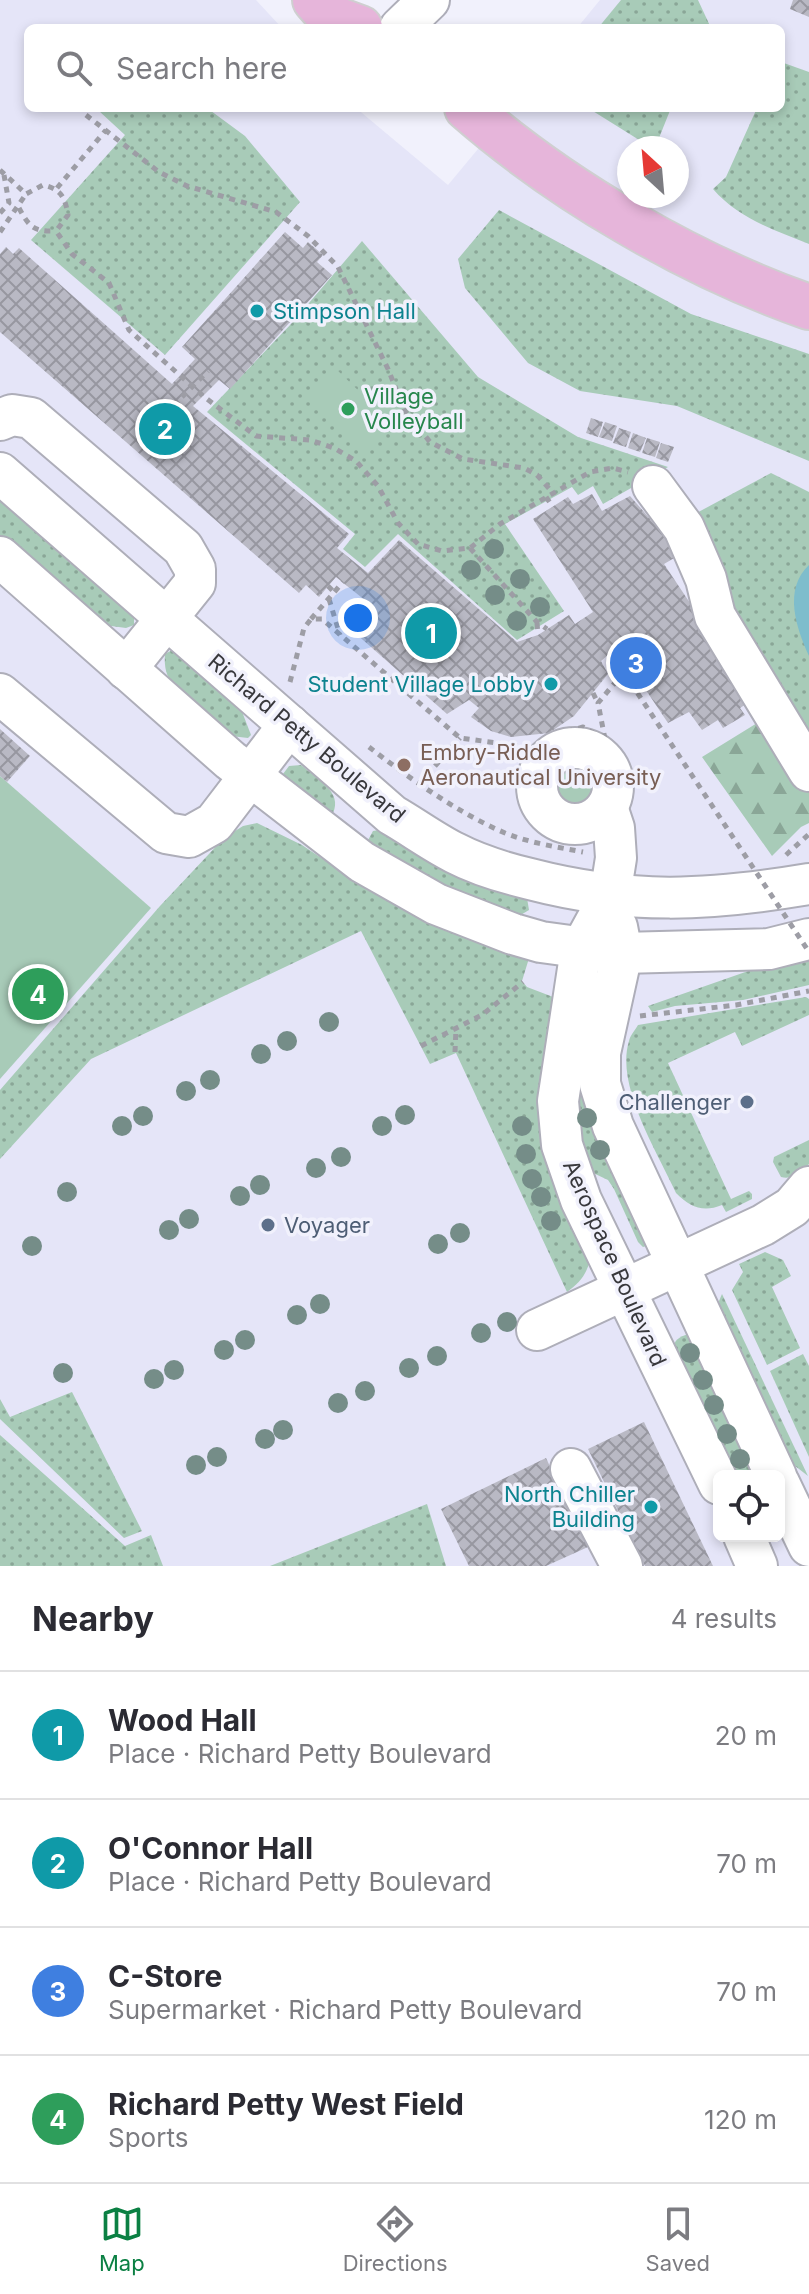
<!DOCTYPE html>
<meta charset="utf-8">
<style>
:root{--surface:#fff;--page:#f7f7f7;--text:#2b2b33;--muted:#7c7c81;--line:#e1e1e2;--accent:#0b8043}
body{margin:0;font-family:Inter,sans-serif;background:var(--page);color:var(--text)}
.controls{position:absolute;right:24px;bottom:24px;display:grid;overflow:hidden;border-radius:12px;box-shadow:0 4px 12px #0003}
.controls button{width:72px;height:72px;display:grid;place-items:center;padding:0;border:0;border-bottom:2px solid var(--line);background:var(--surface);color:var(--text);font:40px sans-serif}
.compass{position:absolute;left:617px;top:136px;width:72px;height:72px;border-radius:50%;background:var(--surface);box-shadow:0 4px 12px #0003;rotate:334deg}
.you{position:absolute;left:358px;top:618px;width:28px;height:28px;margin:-20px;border:6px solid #fff;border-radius:50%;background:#1a73e8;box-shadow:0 0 0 12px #1a73e833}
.badge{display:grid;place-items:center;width:52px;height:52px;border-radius:50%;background:var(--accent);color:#fff;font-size:26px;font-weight:700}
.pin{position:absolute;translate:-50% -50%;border:4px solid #fff;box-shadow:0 2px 8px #0006}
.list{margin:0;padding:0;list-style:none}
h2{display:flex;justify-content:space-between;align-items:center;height:104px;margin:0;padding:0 32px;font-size:34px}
h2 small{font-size:26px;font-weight:400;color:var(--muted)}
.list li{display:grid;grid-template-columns:52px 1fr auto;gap:24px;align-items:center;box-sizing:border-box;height:128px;padding:0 32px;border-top:2px solid var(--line)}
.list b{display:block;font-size:30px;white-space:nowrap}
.list p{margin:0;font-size:26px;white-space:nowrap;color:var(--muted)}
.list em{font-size:26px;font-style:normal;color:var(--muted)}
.icon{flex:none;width:44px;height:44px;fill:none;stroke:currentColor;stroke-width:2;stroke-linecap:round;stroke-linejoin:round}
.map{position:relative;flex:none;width:809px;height:1566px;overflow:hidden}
.search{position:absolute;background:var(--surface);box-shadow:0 4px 12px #0003;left:24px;right:24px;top:24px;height:88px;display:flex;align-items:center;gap:20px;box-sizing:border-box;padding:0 28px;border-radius:12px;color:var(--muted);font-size:30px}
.sheet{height:616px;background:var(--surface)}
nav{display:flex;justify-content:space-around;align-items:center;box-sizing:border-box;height:112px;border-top:2px solid var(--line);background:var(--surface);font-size:22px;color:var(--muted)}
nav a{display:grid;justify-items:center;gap:4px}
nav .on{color:var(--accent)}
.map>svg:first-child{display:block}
</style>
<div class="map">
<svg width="809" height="1566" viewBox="0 0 809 1566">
<defs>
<pattern id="grass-dots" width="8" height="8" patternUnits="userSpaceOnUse" patternTransform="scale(2)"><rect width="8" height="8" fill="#a8cbb8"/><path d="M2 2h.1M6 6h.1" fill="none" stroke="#8aa697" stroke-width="1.8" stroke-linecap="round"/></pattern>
<pattern id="forest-firs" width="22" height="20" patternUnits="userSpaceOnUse" patternTransform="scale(2)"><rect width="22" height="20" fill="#a8cbb8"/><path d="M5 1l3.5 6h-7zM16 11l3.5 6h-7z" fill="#8aa697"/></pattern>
<pattern id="building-cross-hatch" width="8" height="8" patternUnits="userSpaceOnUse" patternTransform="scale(2)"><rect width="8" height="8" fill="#b9b9c4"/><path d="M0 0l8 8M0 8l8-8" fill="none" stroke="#9797a0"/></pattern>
</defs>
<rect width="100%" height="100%" fill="#f1f1fc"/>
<!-- built -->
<path fill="#e5e5f8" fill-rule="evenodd" d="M0,0H256L282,28H28V108H356L448,185L512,108H781V28H577L600,0H809V1566H0ZM629,148H677V196H629ZM719,1476H779V1536H719Z"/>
<!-- grass -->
<g fill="url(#grass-dots)">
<polygon points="621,0 698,0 711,28 598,28"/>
<path d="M781,62L809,72V244C774,230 738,218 713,189L726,177L757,108H781Z"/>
<polygon points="102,108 207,108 245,136 300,202 165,355 31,240 125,135 99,111"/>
<polygon points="588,108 671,108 655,148 652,148"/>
<polygon points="499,210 691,314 809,354 809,461 677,406 580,391 528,363 465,288 458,259"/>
<polygon points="362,241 478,377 578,437 668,467 603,504 593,486 578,495 572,487 505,524 564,611 517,640 398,534 365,567 343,549 355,534 207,412 291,324"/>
<polygon points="771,473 809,492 809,738 723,609 691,516"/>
<polygon points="0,498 129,611 134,618 134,625 126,628 104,625 0,538"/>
<path d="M172,650L181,654L241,709L251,735L248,738L231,736L174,686C166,676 164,667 165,654Z"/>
<path d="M301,765C317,779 343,792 333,813L325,815L283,779V774L289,766Z"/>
<path d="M257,823L302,845L360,884L402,907L530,955L522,981L527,987L561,1000L590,1260C586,1276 579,1283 567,1292L456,1053L430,1064L361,931L91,1059L0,1159V1090L160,906L224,838L243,826Z"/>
<polygon points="379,830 527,898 529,910 519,916 429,882 367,842 373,831"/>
<polygon points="809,953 809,985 743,1000 675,1006 652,1012 648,1006 777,961"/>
<path d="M806,997L809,999V1015L742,1046L735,1032L668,1063L731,1199L749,1191L752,1194V1199L726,1212L722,1205C703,1213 690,1207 676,1193C658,1153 615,1086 629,1041C630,1036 635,1030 638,1025Z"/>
<polygon points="588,1062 650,1245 643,1247 638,1242 614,1189 608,1180 591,1172 586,1163 576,1111 575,1092"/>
<path d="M809,1140V1164C801,1172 793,1180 781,1177L773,1162L774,1157Z"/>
<polygon points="765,1252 783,1260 791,1276 772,1287 800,1348 767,1365 732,1290 743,1272 739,1264"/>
<polygon points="722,1294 808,1476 790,1462 721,1317 719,1301"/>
<path d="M688,1334L756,1476H734L673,1349C674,1340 679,1337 688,1334Z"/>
<polygon points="803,1354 809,1366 809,1457 770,1371"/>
<polygon points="72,1392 142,1531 124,1538 0,1419 0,1399 10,1417"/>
<polygon points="0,1435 125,1546 151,1535 163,1566 0,1566"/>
<polygon points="427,1504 446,1566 270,1566"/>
</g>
<!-- forest -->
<polygon fill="url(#forest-firs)" points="762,720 809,786 809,823 801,827 772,856 702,757"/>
<!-- garden -->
<g fill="#a8cbb8">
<polygon points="334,367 391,422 360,452 304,396"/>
<circle cx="574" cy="786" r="23"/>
<polygon points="0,776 151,908 0,1079"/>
</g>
<!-- water -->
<path fill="#7ebdcc" d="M809,565V656C796,628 783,589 809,565Z"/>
<!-- building -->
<g fill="url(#building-cross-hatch)">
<polygon points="793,0 809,0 809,17 790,9"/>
<polygon points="285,232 303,248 308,242 323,255 317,262 332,275 230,389 219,380 193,406 349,534 337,548 368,573 399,540 517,642 538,635 569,615 575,624 593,612 533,519 568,497 573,504 592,494 602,511 630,496 681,554 664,564 754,699 740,708 745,715 723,728 718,720 702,730 689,712 668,723 617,647 601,661 608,674 574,716 549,733 511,737 491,731 471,717 479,708 469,700 447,714 346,625 366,601 336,577 319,597 306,585 299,593 0,332 0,254 6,247 13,254 19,248 172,384 195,359 182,347"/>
<polygon points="591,418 603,422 598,437 586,433"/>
<polygon points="605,422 617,426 612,441 599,437"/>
<polygon points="619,428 631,432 626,447 613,443"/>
<polygon points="633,433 646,438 640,452 628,448"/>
<polygon points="647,438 660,442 655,457 642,453"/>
<polygon points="661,443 674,447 668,462 656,458"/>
<polygon points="0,729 30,756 7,782 0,776"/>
<polygon points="644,1422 713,1566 645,1566 588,1449"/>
<polygon points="546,1458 588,1547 546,1566 469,1566 441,1509"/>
</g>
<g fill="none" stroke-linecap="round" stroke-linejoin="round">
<!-- minor casing -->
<g stroke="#aeaeb9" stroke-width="44">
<g id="minor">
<polyline points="400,28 429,0"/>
<polyline points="0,420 12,415 31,418 183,548 195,569 195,583 126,669"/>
<path d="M0,473L392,815C413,827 433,842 455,853C478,865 505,873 530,879C630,905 708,901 809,884"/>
<polyline points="653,486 684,528 706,579 715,616 809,771"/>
<polyline points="0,557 230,760 362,862 436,904 513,934 541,942 622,953 769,949 809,939"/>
<polyline points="0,694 166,833 189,837 214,823 289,725"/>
<circle cx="575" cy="786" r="38"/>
<polyline points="607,807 614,828 616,858 610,896 581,949 558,1101 562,1145 581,1200 719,1484"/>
<polyline points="617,927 622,953 600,1053 600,1084 613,1126 776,1476"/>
<polyline points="537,1330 763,1225 792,1207 809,1187"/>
<polyline points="571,1469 622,1566"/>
<polyline points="779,1483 809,1546"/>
<polyline points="744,1536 757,1566"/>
</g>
</g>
<!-- major casing -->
<g stroke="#cfcfd0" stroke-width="48">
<g id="major">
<polyline points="315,0 330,17 360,28"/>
<path d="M467,108C561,190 691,266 809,307"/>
</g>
</g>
<!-- path -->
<g stroke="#9d9da5" stroke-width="5" stroke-dasharray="6 6" stroke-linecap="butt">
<polyline points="86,115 159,172 187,186 276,212 308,236 338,267 388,369 405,411 430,442 463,459 524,468 537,475 553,493"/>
<path d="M0,170L26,194L43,185C61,189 65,197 68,215L56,231L72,254L109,283L129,330L203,396L256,436L310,440L334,448L356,461L378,486L398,523L418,544L442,551L470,548L500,524L590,472L613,468L628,472"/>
<polyline points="57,188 106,130"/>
<path d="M19,208C29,227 34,232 56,231"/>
<polyline points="0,213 9,203 4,175"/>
<polyline points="0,232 26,194"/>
<polyline points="182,397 208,371"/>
<polyline points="546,497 553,507"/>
<polyline points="470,548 537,622 547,629"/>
<polyline points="328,586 334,592"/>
<polyline points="329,599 340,635"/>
<polyline points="311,619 343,582"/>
<polyline points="537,623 538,635"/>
<polyline points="290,682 304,628 311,619 322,619 460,738 534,748"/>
<polyline points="593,693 598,703"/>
<polyline points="605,739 598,703 629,666"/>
<path d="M369,747C409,778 458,813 505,833C530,843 557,847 583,852"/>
<polyline points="419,784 460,738"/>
<path d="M582,839C572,839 560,839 551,834C520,820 512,770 536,747C549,734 566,732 583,727C608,741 619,752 627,781"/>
<polyline points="786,855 809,834"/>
<polyline points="640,1016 736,1005 809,991"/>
<polyline points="421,1046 482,1015 523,982"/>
<polyline points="455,1052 456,1028"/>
</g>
<!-- minor -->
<use href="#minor" stroke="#fff" stroke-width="40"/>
<!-- major -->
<use href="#major" stroke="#e6b5da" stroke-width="44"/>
<!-- path-bridge -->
<polyline stroke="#9d9da5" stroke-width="5" stroke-dasharray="6 6" stroke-linecap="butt" points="611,653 809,952"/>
</g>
<!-- trees -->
<g fill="#758d88">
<circle cx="494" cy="549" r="10"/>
<circle cx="471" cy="570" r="10"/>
<circle cx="520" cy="579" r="10"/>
<circle cx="495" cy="595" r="10"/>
<circle cx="540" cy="607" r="10"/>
<circle cx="517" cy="621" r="10"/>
<circle cx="329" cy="1022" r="10"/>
<circle cx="287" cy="1041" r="10"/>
<circle cx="261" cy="1054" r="10"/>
<circle cx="210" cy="1080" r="10"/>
<circle cx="186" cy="1091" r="10"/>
<circle cx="405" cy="1115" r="10"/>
<circle cx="143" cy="1116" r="10"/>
<circle cx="587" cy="1118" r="10"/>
<circle cx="122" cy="1126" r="10"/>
<circle cx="382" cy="1126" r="10"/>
<circle cx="522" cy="1126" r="10"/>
<circle cx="600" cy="1150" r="10"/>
<circle cx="526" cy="1154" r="10"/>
<circle cx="341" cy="1157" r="10"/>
<circle cx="316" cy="1168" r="10"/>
<circle cx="532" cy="1179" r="10"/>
<circle cx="260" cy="1185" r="10"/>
<circle cx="67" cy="1192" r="10"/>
<circle cx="240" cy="1196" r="10"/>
<circle cx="541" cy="1197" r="10"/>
<circle cx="189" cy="1219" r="10"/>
<circle cx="551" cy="1221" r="10"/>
<circle cx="169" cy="1230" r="10"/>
<circle cx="460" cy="1233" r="10"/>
<circle cx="438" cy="1244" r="10"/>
<circle cx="32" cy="1246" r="10"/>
<circle cx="320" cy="1304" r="10"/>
<circle cx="297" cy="1315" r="10"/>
<circle cx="507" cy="1322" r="10"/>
<circle cx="481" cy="1333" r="10"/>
<circle cx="245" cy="1340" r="10"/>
<circle cx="224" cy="1350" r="10"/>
<circle cx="690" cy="1353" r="10"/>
<circle cx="437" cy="1356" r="10"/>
<circle cx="409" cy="1368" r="10"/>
<circle cx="174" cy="1370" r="10"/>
<circle cx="63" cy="1373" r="10"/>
<circle cx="154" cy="1379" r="10"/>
<circle cx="703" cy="1380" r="10"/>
<circle cx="365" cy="1391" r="10"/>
<circle cx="338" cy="1403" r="10"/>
<circle cx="714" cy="1405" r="10"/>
<circle cx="283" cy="1430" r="10"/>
<circle cx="727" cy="1434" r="10"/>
<circle cx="265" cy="1439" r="10"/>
<circle cx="217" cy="1457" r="10"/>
<circle cx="740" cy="1459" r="10"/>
<circle cx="196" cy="1465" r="10"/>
</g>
<!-- markers -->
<g fill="#0f9aa8" stroke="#f1f1fc" stroke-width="3">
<circle cx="257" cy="311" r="8"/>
<circle cx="551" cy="684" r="8"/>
<circle cx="651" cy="1507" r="8"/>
</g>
<circle fill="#2e9e5b" stroke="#f1f1fc" stroke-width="3" cx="348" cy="409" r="8"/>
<circle fill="#8d6e63" stroke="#f1f1fc" stroke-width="3" cx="404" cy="765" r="8"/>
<g fill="#5c6f8a" stroke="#f1f1fc" stroke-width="3">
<circle cx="747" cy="1102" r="8"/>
<circle cx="268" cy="1225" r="8"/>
</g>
<g text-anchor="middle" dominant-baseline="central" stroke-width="7" stroke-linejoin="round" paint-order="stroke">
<!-- culture labels -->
<g font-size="22" fill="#0d838f" stroke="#f1f1fc" text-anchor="end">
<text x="273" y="311" text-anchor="start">Stimpson Hall</text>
<text x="535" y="684">Student Village Lobby</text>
<text x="635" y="1494">North Chiller<tspan x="635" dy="25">Building</tspan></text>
</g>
<!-- leisure labels -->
<g font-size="22" fill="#27864d" stroke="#f1f1fc" text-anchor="start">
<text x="364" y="396">Village<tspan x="364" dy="25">Volleyball</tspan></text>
</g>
<!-- street labels -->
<g font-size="22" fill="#38383c" stroke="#f1f1fc">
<text transform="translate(307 738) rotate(40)">Richard Petty Boulevard</text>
<text transform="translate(615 1263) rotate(66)">Aerospace Boulevard</text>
</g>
<!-- education labels -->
<g font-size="22" fill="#785e54" stroke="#f1f1fc" text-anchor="start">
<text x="420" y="752">Embry-Riddle<tspan x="420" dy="25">Aeronautical University</tspan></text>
</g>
<!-- service labels -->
<g font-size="22" fill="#4e5e75" stroke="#f1f1fc" text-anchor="end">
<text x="731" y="1102">Challenger</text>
<text x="284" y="1225" text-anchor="start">Voyager</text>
</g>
</g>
</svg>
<div class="controls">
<button><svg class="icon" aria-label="locate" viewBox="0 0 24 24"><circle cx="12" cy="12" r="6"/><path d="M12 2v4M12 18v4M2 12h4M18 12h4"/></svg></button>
</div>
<svg class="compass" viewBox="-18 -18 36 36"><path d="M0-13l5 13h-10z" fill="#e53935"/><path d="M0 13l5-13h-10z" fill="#7c7c81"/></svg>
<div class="you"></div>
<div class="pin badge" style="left:431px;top:633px;background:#0f9aa8">1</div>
<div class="pin badge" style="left:165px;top:429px;background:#0f9aa8">2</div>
<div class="pin badge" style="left:636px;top:663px;background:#3f7fe0">3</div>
<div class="pin badge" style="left:38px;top:994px;background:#2e9e5b">4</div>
<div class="search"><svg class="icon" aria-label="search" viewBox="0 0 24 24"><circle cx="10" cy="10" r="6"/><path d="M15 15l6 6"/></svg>Search here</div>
</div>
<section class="sheet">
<h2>Nearby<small>4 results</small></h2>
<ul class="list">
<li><span class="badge" style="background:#0f9aa8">1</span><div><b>Wood Hall</b><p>Place · Richard Petty Boulevard</p></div><em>20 m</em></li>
<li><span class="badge" style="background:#0f9aa8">2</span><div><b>O'Connor Hall</b><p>Place · Richard Petty Boulevard</p></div><em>70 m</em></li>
<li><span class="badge" style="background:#3f7fe0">3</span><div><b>C-Store</b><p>Supermarket · Richard Petty Boulevard</p></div><em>70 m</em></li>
<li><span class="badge" style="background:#2e9e5b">4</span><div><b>Richard Petty West Field</b><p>Sports</p></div><em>120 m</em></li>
</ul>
</section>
<nav>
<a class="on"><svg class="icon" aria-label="map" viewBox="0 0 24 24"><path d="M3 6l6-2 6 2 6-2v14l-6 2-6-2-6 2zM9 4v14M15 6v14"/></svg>Map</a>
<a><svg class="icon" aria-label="directions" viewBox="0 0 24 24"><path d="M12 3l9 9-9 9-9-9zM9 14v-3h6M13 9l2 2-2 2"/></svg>Directions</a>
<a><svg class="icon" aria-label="saved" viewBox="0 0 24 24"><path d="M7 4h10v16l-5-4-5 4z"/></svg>Saved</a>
</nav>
